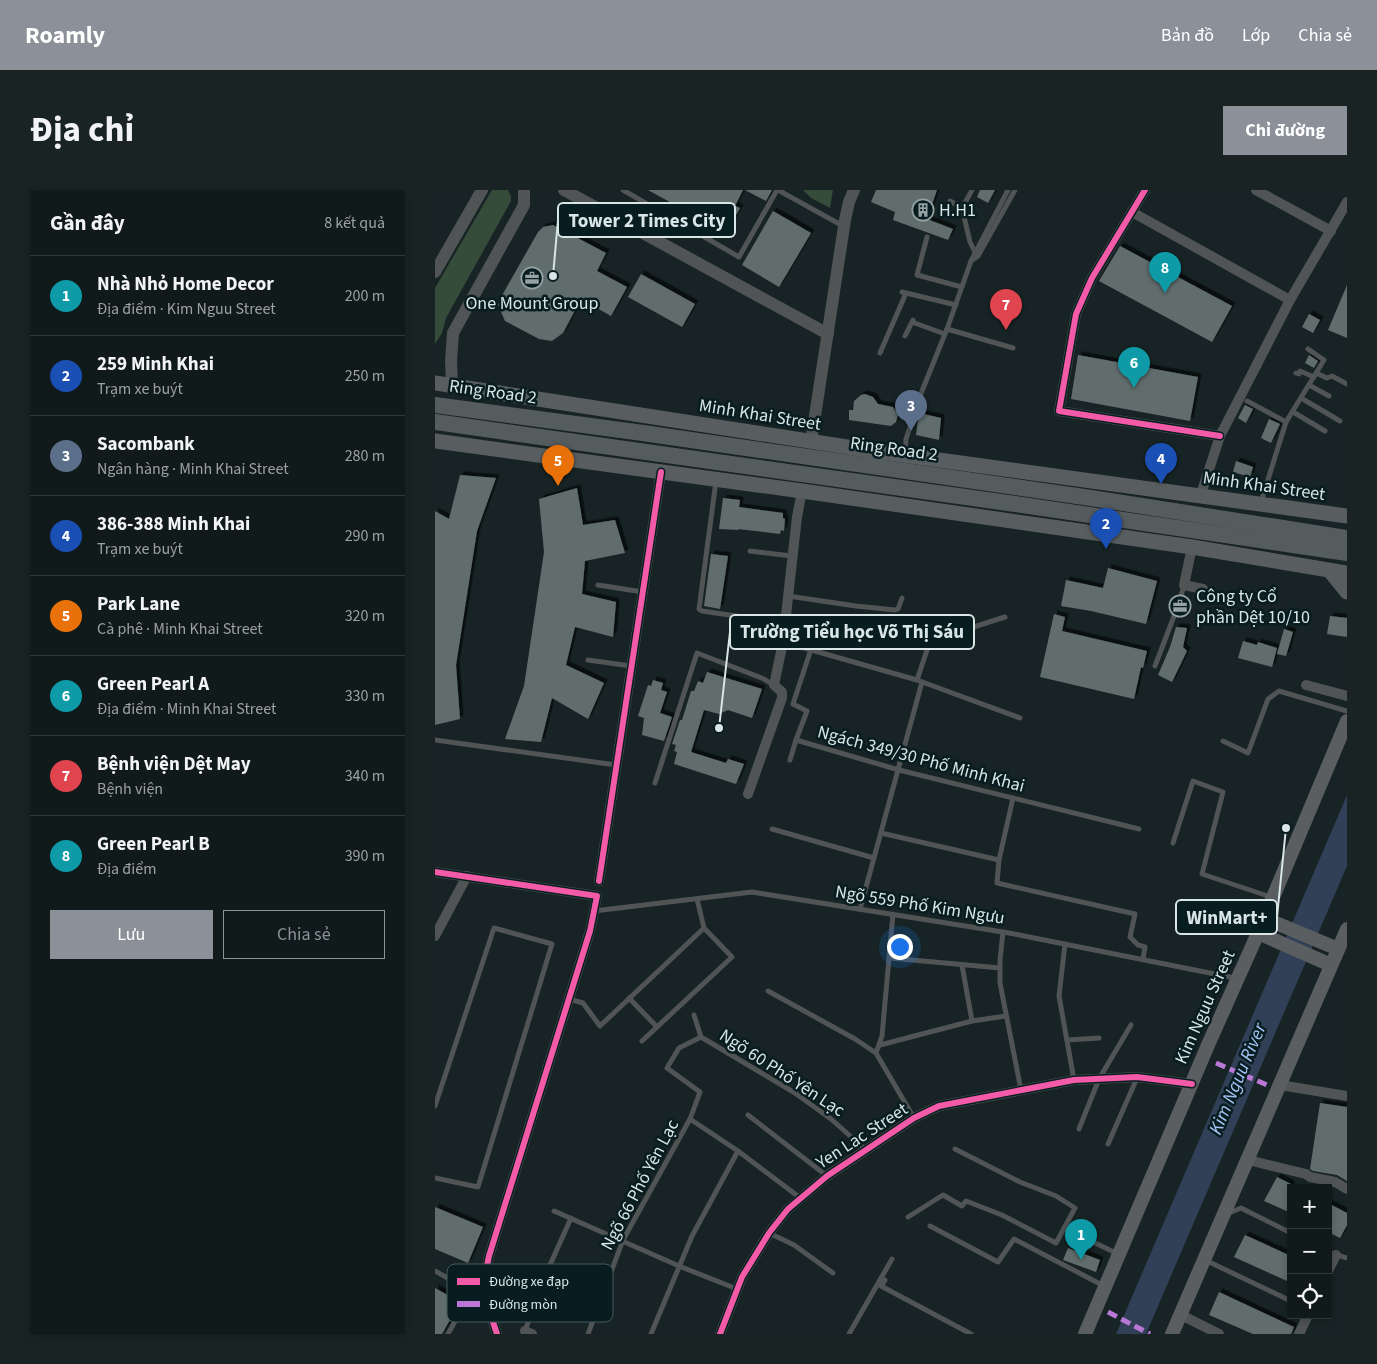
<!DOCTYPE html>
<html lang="vi">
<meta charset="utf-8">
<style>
:root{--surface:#111a1b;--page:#1a2324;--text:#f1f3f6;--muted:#9ca1a3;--line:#30383a;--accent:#8c9099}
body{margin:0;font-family:"Source Sans 3",sans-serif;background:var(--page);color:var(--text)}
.controls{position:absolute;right:15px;bottom:15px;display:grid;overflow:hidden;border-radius:0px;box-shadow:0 2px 8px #0003}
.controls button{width:45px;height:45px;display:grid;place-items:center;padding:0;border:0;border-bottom:1px solid var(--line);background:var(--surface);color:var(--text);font:25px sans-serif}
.you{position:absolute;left:464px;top:756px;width:18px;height:18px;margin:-12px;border:4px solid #fff;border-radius:50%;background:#1a73e8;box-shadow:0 0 0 8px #1a73e833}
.badge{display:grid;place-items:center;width:32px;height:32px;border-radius:50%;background:var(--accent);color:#fff;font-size:16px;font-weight:700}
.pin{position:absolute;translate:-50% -41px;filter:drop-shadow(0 1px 2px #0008)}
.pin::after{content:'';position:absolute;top:26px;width:18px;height:15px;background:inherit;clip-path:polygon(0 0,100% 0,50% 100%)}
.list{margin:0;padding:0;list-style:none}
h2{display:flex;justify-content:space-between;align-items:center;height:65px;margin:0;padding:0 20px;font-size:21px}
h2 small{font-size:16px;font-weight:400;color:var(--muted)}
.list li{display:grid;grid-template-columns:32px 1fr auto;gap:15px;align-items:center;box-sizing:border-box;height:80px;padding:0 20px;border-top:1px solid var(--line)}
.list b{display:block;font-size:19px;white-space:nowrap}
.list p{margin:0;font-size:16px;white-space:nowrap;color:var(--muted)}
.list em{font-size:16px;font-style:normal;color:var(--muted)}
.actions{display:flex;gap:10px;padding:15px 20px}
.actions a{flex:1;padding:11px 0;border:1px solid var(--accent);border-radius:0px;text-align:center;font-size:18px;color:var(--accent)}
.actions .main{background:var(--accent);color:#fff}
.icon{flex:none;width:28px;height:28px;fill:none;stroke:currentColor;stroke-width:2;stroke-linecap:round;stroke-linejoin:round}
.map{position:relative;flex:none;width:912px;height:1144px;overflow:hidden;border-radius:0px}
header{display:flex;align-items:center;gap:30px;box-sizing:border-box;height:70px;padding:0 25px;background:var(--accent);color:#fff}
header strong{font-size:24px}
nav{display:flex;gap:28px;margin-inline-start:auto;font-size:18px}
.intro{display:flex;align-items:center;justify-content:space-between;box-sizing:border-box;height:120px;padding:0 30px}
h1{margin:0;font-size:35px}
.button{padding:12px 22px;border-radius:0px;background:var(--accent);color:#fff;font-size:18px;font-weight:700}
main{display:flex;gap:30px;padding:0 30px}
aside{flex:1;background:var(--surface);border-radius:0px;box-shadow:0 2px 8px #0003}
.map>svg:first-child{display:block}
</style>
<header>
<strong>Roamly</strong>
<nav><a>Bản đồ</a><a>Lớp</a><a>Chia sẻ</a></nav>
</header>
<div class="intro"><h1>Địa chỉ</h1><a class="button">Chỉ đường</a></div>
<main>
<aside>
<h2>Gần đây<small>8 kết quả</small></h2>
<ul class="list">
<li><span class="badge" style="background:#0f9aa8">1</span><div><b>Nhà Nhỏ Home Decor</b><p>Địa điểm · Kim Nguu Street</p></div><em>200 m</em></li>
<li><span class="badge" style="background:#1a4fb4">2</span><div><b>259 Minh Khai</b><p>Trạm xe buýt</p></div><em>250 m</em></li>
<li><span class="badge" style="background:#5c6f8a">3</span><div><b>Sacombank</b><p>Ngân hàng · Minh Khai Street</p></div><em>280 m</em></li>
<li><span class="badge" style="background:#1a4fb4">4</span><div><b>386-388 Minh Khai</b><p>Trạm xe buýt</p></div><em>290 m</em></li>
<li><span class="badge" style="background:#e8710a">5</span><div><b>Park Lane</b><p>Cà phê · Minh Khai Street</p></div><em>320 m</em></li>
<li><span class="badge" style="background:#0f9aa8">6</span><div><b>Green Pearl A</b><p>Địa điểm · Minh Khai Street</p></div><em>330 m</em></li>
<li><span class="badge" style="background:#e0444e">7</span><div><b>Bệnh viện Dệt May</b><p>Bệnh viện</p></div><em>340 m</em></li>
<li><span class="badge" style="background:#0f9aa8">8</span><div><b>Green Pearl B</b><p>Địa điểm</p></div><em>390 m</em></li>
</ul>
<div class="actions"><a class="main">Lưu</a><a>Chia sẻ</a></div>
</aside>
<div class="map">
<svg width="912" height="1144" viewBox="0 0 912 1144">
<defs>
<filter id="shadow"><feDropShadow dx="3.5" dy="-3.5" stdDeviation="0" flood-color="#0009"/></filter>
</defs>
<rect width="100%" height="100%" fill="#172324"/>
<!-- green -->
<g fill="#354c3a">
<polygon points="57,0 73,0 76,7 76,11 11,128 7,143 0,154 0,98"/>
<polygon points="368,0 398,0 395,18 376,8"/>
</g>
<!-- water -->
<polygon fill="#314057" points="912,605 912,676 711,1144 681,1144"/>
<!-- building -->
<g fill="#606d6c" filter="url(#shadow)">
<polygon points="213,0 308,0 300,16 305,18 291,43"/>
<polygon points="310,0 337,0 331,11"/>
<polygon points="441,0 502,0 492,29 518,39 513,50 458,30 460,22 436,12"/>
<polygon points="545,0 560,0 553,13 542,7"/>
<polygon points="338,21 376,43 344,97 307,75"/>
<polygon points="118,35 171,63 162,81 192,97 176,126 146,109 128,143 117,151 104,149 70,131 63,115 65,109 103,42 108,37"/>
<polygon points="685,56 797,116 777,152 664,91"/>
<polygon points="206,84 260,114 247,137 193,107"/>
<polygon points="912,95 912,148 893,140"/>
<polygon points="874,124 885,130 878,143 867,137"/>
<polygon points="643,165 763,187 755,231 636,209"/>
<polygon points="874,165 883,171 879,178 870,173"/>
<polygon points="430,204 438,207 443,214 458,217 463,225 461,232 456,236 414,230 414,220 418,220 419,211 426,205"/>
<polygon points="810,215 818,219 811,233 803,228"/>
<polygon points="484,223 506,228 504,250 481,245"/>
<polygon points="834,229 845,234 836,253 826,248"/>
<polygon points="801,271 818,277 815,287 798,282"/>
<polygon points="25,285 61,288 42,341 21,475 25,529 0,535 0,321 14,329"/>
<polygon points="142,298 148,335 180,330 190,363 150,371 147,404 181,412 178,447 140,437 131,475 169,493 153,529 117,508 106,552 70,549 89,496 109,362 104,309"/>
<polygon points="288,308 305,310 304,317 348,323 348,328 350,329 349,341 346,340 345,344 303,339 304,340 284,339"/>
<polygon points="276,364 293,366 285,419 269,416"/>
<polygon points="673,378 722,391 711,434 656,421 626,416 631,390 668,398"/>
<polygon points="619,424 630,427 627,441 712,461 708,478 706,477 699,509 605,487"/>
<polygon points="895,426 912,428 912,447 892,444"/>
<polygon points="741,437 752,438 748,457 752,461 737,492 723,485 735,457"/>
<polygon points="849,439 858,442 851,466 842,464"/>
<polygon points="808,451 822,455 823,452 842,458 837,477 803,468"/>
<polygon points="272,482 327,499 317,528 293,520 284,524 269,520 256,562 291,573 293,569 309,574 301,594 239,574 242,562 239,561 241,555 237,554 245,530 247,530 256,501 259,501 263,491 268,493"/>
<polygon points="218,490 228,493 226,500 232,502 225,523 237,527 229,551 207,545 209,528 203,526 213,495 216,496"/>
<polygon points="885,913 912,917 912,991 902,985 878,981 875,979"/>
<polygon points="842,987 856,994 856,1023 829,1011"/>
<polygon points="893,1013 912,1023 912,1035 905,1048 893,1042"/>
<polygon points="0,1017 48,1037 33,1073 0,1059"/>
<polygon points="810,1045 856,1066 856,1082 852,1091 799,1067"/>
<polygon points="633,1058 665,1070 661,1082 628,1070"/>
<polygon points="0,1098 25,1112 7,1144 0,1144"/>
<polygon points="784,1102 859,1137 856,1144 818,1144 774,1125"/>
</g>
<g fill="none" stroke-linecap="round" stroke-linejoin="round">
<!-- service -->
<g stroke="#505455" stroke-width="5">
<polyline points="188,0 304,67 342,0"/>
<polyline points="343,0 408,36"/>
<polyline points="515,11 527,18 535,52 540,62"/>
<polyline points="527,18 537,0"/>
<polyline points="492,47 482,85 527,97"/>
<polyline points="536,71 543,66 580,0"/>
<polyline points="467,102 521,115"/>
<polyline points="477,132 510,144"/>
<polyline points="512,139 578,158"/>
<polyline points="470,146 478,130"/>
<polyline points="445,163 471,103"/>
<polyline points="861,183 864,184 865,181 879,187"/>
<polyline points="881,183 892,188 897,186 912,194"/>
<polyline points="874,195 894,206"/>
<polyline points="866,208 905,231"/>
<polyline points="812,211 851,232"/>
<polyline points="858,222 890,241"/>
<polyline points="470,264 471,249 487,201 512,139 536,71 573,0"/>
<polyline points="281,291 264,419 267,421 350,433"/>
<polyline points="826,312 851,232 889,170 873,159"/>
<polyline points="315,361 357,366"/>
<polyline points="163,395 208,402"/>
<polyline points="353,406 421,416 460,420 463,419 467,408"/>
<polyline points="348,452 482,490 585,528"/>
<polyline points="376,459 358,514 372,521 361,550 464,580 704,639"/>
<polyline points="153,470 196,476"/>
<polyline points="720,476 744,413 749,395"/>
<polyline points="482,490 500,436 523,442 570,427"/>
<polyline points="0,550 181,575"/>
<polyline points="788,551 813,563 833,509 844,501 912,521"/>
<polyline points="355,570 361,550"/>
<polyline points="220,593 262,463 329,489 338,495"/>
<polyline points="578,608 564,670 562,693 700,724 695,747 703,755 710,757 708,769"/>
<polyline points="337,639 439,668"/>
<polyline points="446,643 564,670"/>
<polyline points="738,653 758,591 788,602 767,684 836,707"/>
<polyline points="425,719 487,492"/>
<polyline points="159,721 317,702 574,743 800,788"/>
<polyline points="568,742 565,770 565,793 586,900"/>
<polyline points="630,754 624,806 639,890"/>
<polyline points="455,768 565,778"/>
<polyline points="527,775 537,831"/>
<polyline points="333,801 420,849 441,863 479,928"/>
<polyline points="194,808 222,837"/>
<polyline points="134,809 148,813 165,836 269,738 262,709"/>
<polyline points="259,825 266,847 360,903 396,929 430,959"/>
<polyline points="632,850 664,848"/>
<polyline points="207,851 297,767 269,738"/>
<polyline points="445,855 537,831 571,826"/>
<polyline points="441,863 447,846 458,724"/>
<polyline points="0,916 59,738 117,754 43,997 0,988"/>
<polyline points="313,925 392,986"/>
<polyline points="255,929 303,961 364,1007"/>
<polyline points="644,939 664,889 696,835"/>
<polyline points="673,954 702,888"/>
<polyline points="119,1021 244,1076 302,1099"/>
<polyline points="792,1024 806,1018 856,1043"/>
<polyline points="473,1027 508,1005 527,1016 531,1011 567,1025 621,1053 640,1018 621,1006 585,992 520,959"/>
<polyline points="495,1036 563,1072 579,1049 669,1096"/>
<polyline points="629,1038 683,1064"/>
<polyline points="334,1043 359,1055 398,1083"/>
<polyline points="893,1062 912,1068"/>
<polyline points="770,1070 856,1111"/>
<polyline points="0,1081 50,1109"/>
<polyline points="450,1090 446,1096 536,1144"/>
<polyline points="90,1141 107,1093 136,1028"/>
<polyline points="13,1144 36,1102"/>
<polyline points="153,1144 188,1050 255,929 265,902 232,878 244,858 266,847"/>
<polyline points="216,1144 257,1046 303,961"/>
<polyline points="414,1144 457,1069"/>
</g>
<!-- minor -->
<g stroke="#505455" stroke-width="10">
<polyline points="710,0 657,88 641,124 624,221 785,246"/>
<polyline points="821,0 896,41"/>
<polyline points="697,22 855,110"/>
<polyline points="765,307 785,246 855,110 912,12"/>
<polyline points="757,357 749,395 768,399"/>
<polyline points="871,495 912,506"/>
<polyline points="313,604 347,508 347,502 339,495 348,452 362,327 367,301"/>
<path d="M0,682L162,706L155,741L54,1066C46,1102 51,1111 62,1144"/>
<polyline points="164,691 226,282"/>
<polyline points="0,746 32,686"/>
<polyline points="845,895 912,906"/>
<polyline points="813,970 871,984 875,987 900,992 912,999"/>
<polyline points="893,1081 901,1065"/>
<polyline points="746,1125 784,1144"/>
<polyline points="90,1141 97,1144"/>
<polyline points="285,1144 307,1087 334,1043 353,1019 392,986 479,928 504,916 639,890 702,887 757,894"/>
<polyline points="864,1144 873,1125"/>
</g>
<!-- tertiary -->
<g stroke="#505455" stroke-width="12">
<polyline points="129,0 393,144"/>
<polyline points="0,82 47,0"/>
<polyline points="17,195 16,171 18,143 89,15 89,0"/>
<polyline points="376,252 410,30 414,12 419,0"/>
</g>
<!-- secondary -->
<g stroke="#5a5e60" stroke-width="14">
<polyline points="829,728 903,759"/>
<polyline points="823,743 896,775"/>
<polyline points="650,1144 773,855 823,743 912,531"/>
<polyline points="737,1144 912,739"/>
</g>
<!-- primary -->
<g stroke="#585e60" stroke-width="15">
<polyline points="0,193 438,261 912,326"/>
<polyline points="0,251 367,301 757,357 912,383"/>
<polyline points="895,381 912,402"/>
</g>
<!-- trunk -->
<g stroke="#555c5e" stroke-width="16">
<polyline points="0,215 208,243"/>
<polyline points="0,232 204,261"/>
</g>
<!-- trunk-bridge -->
<g stroke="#555c5e" stroke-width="16">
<polyline points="208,243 656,308 912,348"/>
<polyline points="204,261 580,314 912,363"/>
</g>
<!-- quiet -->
<g stroke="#ba77d6" stroke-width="5" stroke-dasharray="10 5" stroke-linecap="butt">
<polyline points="781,873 832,895"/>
<polyline points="673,1122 715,1144"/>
</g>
<!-- cycleway casing -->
<g stroke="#081d20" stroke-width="9">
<g id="cycleway">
<polyline points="710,0 657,88 641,124 624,221 785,246"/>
<path d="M0,682L162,706L155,741L54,1066C46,1102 51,1111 62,1144"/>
<polyline points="164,691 226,282"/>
<polyline points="285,1144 307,1087 334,1043 353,1019 392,986 479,928 504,916 639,890 702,887 757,894"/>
</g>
</g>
<!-- cycleway -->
<use href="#cycleway" stroke="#f35aa7" stroke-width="6"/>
</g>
<!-- icons -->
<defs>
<g id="building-ring" transform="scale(1.125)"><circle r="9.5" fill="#081d20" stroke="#95a1a2" stroke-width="1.5"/><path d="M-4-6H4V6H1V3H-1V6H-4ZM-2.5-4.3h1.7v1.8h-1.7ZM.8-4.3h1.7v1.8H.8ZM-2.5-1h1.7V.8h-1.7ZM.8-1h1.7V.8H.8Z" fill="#95a1a2"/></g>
<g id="office-ring" transform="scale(1.125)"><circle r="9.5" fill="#081d20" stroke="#95a1a2" stroke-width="1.5"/><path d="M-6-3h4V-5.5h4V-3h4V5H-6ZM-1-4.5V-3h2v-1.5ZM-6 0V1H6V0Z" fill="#95a1a2"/></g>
</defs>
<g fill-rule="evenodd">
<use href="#building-ring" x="488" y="20"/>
<use href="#office-ring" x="97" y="88"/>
<use href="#office-ring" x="745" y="416"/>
</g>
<g text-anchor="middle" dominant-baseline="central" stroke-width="5" stroke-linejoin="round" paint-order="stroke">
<!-- poi labels -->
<g font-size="18" fill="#d9e5e6" stroke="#081d20" text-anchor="start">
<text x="504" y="20">H.H1</text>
<text x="97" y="113" text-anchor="middle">One Mount Group</text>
<text x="761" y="406">Công ty Cổ<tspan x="761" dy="21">phần Dệt 10/10</tspan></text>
</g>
<!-- street labels -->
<g font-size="18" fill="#d9e5e6" stroke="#081d20">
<text transform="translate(58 202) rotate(8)">Ring Road 2</text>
<text transform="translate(325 225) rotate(9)">Minh Khai Street</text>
<text transform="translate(459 259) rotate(8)">Ring Road 2</text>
<text transform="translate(829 296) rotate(8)">Minh Khai Street</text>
<text transform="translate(486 569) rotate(15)">Ngách 349/30 Phố Minh Khai</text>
<text transform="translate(485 715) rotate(9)">Ngõ 559 Phố Kim Ngưu</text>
<text transform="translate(770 817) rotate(-66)">Kim Nguu Street</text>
<text transform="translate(347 883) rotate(33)">Ngõ 60 Phố Yên Lạc</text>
<text transform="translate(427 946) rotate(-33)">Yen Lac Street</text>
<text transform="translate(205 995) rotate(-62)">Ngõ 66 Phố Yên Lạc</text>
</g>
<!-- water labels -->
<g font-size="19" font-style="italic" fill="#a6c3f5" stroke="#081d20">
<text transform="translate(803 889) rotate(-67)">Kim Nguu River</text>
</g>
</g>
<!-- legend -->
<rect x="12" y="1074" width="166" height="58" rx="8" fill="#081d20" stroke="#47595b" stroke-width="1"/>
<rect x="22" y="1088" width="23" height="7" fill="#f35aa7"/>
<rect x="22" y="1111" width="23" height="6" fill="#ba77d6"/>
<g font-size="14" fill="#d9e5e6">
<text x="54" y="1096">Đường xe đạp</text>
<text x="54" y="1119">Đường mòn</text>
</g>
<!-- callouts -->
<path fill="none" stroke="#d9e5e6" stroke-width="2" d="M118 86L123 30M284 538L295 442M851 638L842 727"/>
<g fill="#d9e5e6" stroke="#081d20" stroke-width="2">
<circle cx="118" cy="86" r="5"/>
<circle cx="284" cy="538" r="5"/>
<circle cx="851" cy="638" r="5"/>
</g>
<g fill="#081d20" stroke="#d9e5e6" stroke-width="2">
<rect x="123" y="13" width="177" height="34" rx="5"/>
<rect x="295" y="425" width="244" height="34" rx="5"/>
<rect x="741" y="710" width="101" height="34" rx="5"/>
</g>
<g font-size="19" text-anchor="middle" font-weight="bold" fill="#d9e5e6">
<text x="212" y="37">Tower 2 Times City</text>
<text x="417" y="448">Trường Tiểu học Võ Thị Sáu</text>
<text x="792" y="734">WinMart+</text>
</g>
</svg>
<div class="controls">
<button>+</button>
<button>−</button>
<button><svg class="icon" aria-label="locate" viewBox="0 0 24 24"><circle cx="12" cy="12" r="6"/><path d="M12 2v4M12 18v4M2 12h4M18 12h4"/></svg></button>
</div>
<div class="you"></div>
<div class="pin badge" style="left:646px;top:1070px;background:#0f9aa8">1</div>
<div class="pin badge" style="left:671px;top:359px;background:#1a4fb4">2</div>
<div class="pin badge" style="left:476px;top:241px;background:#5c6f8a">3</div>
<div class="pin badge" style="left:726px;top:294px;background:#1a4fb4">4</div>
<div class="pin badge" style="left:123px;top:296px;background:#e8710a">5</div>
<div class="pin badge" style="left:699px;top:198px;background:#0f9aa8">6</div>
<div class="pin badge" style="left:571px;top:140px;background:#e0444e">7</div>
<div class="pin badge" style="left:730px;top:103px;background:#0f9aa8">8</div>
</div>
</main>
